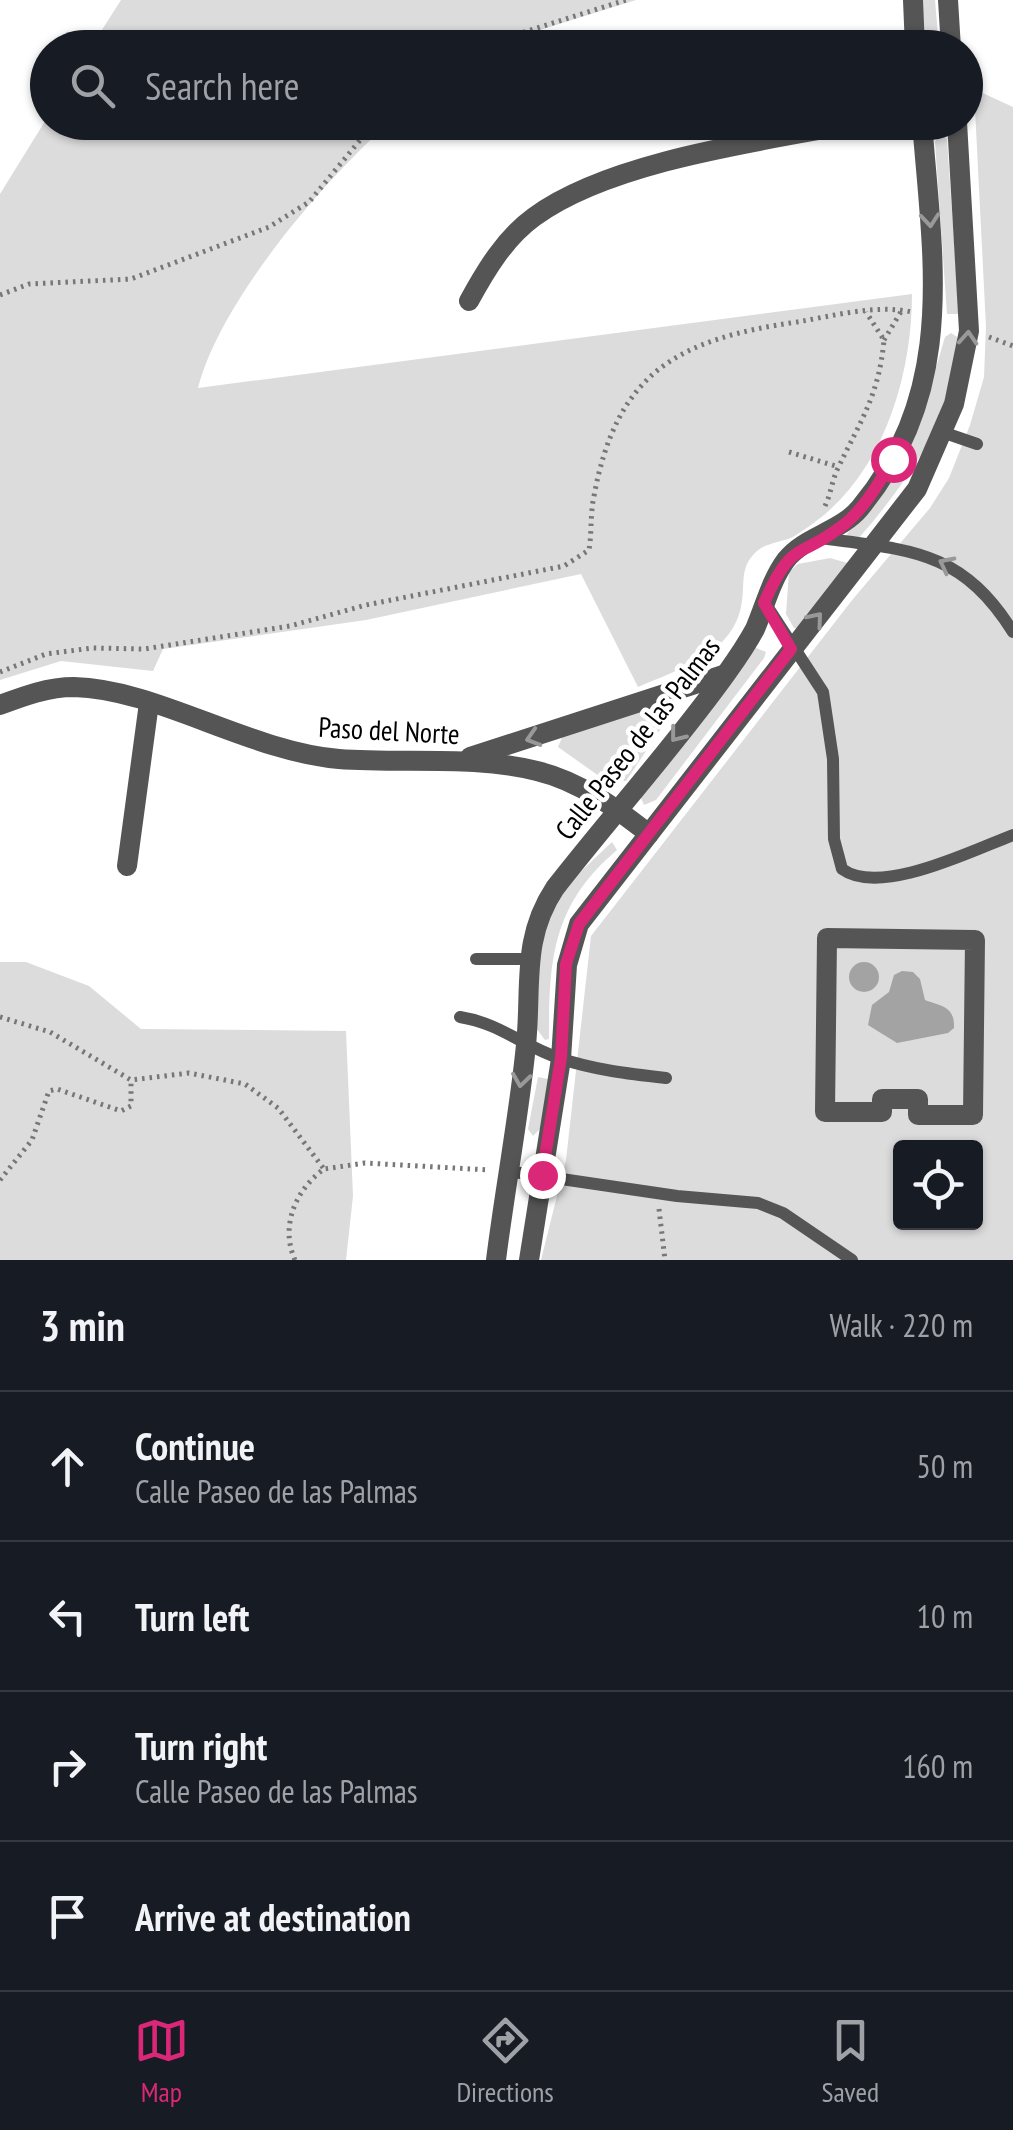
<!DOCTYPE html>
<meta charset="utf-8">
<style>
:root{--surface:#171b24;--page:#242831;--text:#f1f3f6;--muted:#9ea1a6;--line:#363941;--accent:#db2777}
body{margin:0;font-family:"PT Sans Narrow",sans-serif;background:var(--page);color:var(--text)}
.controls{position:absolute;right:30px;bottom:30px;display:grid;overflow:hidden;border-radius:10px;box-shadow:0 2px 8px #0004}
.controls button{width:90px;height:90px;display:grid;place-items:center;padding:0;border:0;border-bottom:2px solid var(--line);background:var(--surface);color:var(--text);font:50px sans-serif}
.stop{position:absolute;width:30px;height:30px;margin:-22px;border:8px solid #db2777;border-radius:50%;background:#fff}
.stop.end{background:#db2777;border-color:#fff;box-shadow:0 2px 10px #0008}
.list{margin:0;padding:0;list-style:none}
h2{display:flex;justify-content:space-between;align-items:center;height:130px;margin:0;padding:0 40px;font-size:42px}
h2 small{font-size:32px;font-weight:400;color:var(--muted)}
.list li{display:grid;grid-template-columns:65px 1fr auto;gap:30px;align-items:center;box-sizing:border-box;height:150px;padding:0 40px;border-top:2px solid var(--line)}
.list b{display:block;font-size:38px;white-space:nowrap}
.list p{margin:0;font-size:32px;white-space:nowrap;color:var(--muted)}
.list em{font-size:32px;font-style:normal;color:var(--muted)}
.icon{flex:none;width:55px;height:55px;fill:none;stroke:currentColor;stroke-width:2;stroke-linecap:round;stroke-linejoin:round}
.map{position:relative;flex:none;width:1013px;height:1260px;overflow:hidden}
.search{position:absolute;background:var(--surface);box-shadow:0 2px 8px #0004;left:30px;right:30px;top:30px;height:110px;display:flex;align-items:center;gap:25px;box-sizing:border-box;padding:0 35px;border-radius:55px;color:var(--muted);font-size:38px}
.sheet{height:730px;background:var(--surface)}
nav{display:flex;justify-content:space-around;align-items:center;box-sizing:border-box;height:140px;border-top:2px solid var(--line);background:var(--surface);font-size:28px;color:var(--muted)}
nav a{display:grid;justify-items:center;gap:5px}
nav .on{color:var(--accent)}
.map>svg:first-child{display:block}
</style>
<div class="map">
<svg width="1013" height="1260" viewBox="0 0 1013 1260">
<rect width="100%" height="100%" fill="#fff"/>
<!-- green -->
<g fill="#dcdcdc" fill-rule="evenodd">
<polygon points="121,0 636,0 486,47 91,47"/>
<polygon points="921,0 935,0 939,47 925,47"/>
<path d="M974,89L1013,107V1260H541L566,1160L591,936L853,599L930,508L949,478L970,425L984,377L986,327ZM900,1148H976V1222H900Z"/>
<path d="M47,118L48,122L389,123C322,182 220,302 198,388L912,294C912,372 886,463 824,515C815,522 803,531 793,537C782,542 766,543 757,551C738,568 746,585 741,607C731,655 677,670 638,687L581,574L366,620L163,649L153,671L61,661L0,680V194Z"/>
<polygon points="940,133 947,139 959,314 947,314 935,142"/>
<path d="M951,333L957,337C959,412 905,485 858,539L846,536L920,422L945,337Z"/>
<polygon points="830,558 851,564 800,628 794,628 786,614 789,572 798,564"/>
<polygon points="754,647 766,652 764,658 656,800 644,805 640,796"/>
<polygon points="649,707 662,713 664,724 626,781 606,781 558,747 564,733"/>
<path d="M612,842L617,850C552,905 549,960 549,1039L545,1040L536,1028L542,922L576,876Z"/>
<polygon points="0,962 26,962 89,986 141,1029 346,1031 353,1196 346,1260 0,1260"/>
<polygon points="538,1077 548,1079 548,1085 541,1128 533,1136 528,1129"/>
</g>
<!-- water -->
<g fill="#a3a3a3">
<circle cx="864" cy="977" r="15"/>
<path d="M902,971L913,972L920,979L925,1000C941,1006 955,1006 954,1028L948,1033L897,1043L868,1025L872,1005L889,992L894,975Z"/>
</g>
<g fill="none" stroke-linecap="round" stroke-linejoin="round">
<!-- path -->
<g stroke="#777" stroke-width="5" stroke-dasharray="2.5 5" stroke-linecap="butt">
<polyline points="473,48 626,0"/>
<polyline points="0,295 29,284 131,279 269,227 309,202 375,122"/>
<polyline points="989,337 1013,346"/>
<polyline points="884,340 902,310"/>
<polyline points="789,452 839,467"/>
<path d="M825,506C831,494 832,480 838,468C861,420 879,395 884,340L866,312"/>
<path d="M0,672L46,654L92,648L144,649L290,626L366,605L564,566L589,550C592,532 590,514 594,496C617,371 679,339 797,322C833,316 876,304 912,312"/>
<polyline points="0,1017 50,1032 131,1080 189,1073 245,1084 278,1108 324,1169"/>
<polyline points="0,1180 32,1140 49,1091 57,1089 121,1111 131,1106 131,1081"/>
<polyline points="659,1209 665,1260"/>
<path d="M295,1260C280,1227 295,1190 324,1169L365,1163L490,1170"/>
</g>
<!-- lane -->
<g stroke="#555" stroke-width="12">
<polyline points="945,433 977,444"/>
<path d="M820,538C909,550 961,549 1013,632"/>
<path d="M765,603L823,692L833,759L834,839L842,869C880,897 973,850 1013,835"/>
<polyline points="476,959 527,959"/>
<path d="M460,1017C499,1023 523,1046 559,1058C594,1070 630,1074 666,1078"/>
<polyline points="507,1171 677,1196 758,1203 783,1213 852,1260"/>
</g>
<!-- street -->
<g stroke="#555" stroke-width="20">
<polyline points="913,0 915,48"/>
<polyline points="948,0 951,48"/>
<path d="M469,301C486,270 505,238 534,217C611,160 768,140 863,122"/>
<path d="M0,705C24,696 48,687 74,687C157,689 248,751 339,759C405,764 472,755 537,771C579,781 616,808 649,834"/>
<polyline points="470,757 723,675"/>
<polyline points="127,866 149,703"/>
<polygon points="827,938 975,940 973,1115 918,1115 918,1099 882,1099 882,1112 825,1112"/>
<path d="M496,1260C505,1188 519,1116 526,1045C532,987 521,939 555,888C611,816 673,748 726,674C736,660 747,644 755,629C765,606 771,580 786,560C805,536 840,532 860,508C957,390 933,263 922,122"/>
<polyline points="529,1260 561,1059 567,965 579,924 917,489 954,404 969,331 957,122"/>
</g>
</g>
<!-- one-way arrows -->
<defs><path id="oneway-chevron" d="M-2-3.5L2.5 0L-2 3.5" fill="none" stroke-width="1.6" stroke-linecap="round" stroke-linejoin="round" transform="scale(2.5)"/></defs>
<g stroke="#999">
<use href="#oneway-chevron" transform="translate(930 220) rotate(85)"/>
<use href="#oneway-chevron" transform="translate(968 338) rotate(-86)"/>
<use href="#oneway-chevron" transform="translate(946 564) rotate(-153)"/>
<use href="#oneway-chevron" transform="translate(816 619) rotate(-50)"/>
<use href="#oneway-chevron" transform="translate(677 735) rotate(128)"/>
<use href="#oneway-chevron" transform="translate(533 738) rotate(163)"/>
<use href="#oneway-chevron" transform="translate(521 1080) rotate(98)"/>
</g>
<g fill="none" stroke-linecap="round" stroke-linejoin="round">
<!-- route -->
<path stroke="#db2777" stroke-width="12" d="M542,1175L561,1058L566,964L579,924L791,649L764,603C793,537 799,561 846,523C866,506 880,481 893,459"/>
</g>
<g text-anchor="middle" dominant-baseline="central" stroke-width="9" stroke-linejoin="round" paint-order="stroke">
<!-- street labels -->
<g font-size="28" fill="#000" stroke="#fff">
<text transform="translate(389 730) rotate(3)">Paso del Norte</text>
<text transform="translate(637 738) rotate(-52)">Calle Paseo de las Palmas</text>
</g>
</g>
</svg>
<div class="controls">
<button><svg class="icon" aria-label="locate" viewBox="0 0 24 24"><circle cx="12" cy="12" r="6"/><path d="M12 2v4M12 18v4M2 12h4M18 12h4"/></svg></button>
</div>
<div class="stop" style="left:893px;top:459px"></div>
<div class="stop end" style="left:542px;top:1175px"></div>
<div class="search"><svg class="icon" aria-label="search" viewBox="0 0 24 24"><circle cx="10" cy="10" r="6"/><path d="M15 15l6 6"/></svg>Search here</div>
</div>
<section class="sheet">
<h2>3 min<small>Walk · 220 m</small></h2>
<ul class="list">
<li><svg class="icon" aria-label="ahead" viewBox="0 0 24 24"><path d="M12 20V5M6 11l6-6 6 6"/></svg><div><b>Continue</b><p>Calle Paseo de las Palmas</p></div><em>50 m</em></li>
<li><svg class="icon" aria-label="left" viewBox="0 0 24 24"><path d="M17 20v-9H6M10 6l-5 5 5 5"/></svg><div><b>Turn left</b></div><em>10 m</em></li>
<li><svg class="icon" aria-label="right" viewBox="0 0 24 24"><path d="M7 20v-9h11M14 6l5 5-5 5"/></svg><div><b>Turn right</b><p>Calle Paseo de las Palmas</p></div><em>160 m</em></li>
<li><svg class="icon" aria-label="arrive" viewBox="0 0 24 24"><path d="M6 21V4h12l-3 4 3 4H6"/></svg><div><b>Arrive at destination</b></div></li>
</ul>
</section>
<nav>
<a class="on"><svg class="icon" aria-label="map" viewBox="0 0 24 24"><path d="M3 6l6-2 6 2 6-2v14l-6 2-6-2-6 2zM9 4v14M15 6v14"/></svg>Map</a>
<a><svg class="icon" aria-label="directions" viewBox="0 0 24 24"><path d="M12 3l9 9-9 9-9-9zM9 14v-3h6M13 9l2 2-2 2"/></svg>Directions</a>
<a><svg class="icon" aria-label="saved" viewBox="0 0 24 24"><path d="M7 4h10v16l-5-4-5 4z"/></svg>Saved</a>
</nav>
